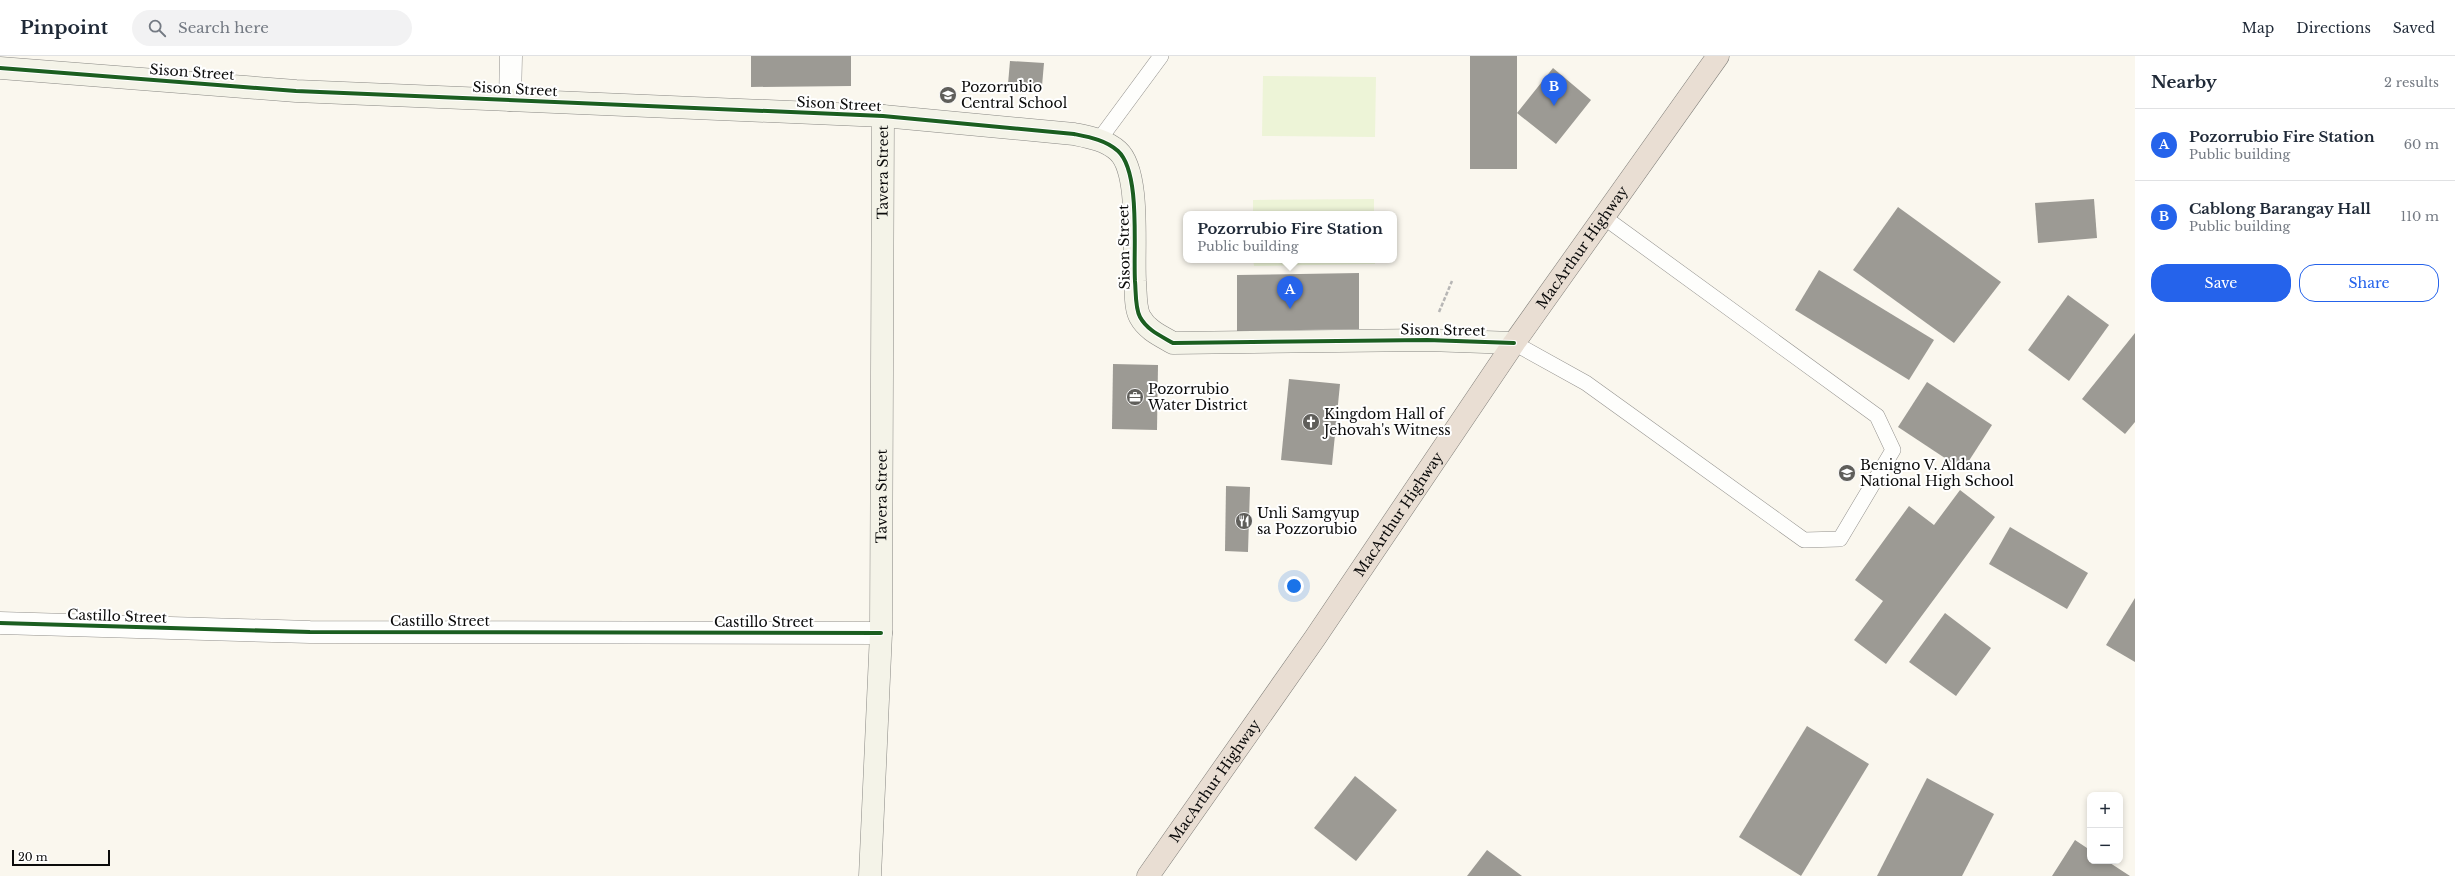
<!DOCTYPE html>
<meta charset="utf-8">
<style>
:root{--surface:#fff;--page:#f2f2f3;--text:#1f2937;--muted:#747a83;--line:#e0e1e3;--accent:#2563eb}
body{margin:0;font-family:"Libre Baskerville",serif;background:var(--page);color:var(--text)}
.controls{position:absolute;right:12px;bottom:12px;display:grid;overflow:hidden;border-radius:8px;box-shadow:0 2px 6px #0003}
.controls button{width:36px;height:36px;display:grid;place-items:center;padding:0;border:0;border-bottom:1px solid var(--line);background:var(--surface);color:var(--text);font:20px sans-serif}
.scale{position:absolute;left:12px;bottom:10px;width:98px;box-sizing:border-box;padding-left:4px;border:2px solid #0b0b0b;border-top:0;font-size:11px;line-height:14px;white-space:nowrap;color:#0b0b0b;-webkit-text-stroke:3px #fff;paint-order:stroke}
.you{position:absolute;left:1294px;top:530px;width:14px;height:14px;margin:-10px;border:3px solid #fff;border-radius:50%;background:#1a73e8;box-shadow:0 0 0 6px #1a73e833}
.badge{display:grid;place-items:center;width:26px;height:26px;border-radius:50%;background:var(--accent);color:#fff;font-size:13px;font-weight:700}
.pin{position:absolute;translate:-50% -33px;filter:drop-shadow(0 1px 2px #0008)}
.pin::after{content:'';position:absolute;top:21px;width:14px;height:12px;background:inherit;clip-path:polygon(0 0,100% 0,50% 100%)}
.popup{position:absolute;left:1183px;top:155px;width:214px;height:52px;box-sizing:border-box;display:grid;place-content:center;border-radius:8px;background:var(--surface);filter:drop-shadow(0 1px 3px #0005);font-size:13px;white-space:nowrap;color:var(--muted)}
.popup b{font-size:15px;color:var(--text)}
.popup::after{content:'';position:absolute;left:50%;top:100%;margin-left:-8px;border:8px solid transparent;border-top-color:var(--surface)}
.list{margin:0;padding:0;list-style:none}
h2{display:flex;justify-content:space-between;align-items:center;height:52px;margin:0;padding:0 16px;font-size:17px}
h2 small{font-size:13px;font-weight:400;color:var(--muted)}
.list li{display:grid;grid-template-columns:26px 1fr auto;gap:12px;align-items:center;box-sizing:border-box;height:72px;padding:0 16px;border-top:1px solid var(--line)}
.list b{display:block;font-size:15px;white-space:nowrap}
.list p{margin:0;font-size:13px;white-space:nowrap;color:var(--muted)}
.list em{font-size:13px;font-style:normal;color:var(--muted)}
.actions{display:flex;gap:8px;padding:12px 16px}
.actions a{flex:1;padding:9px 0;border:1px solid var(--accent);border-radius:16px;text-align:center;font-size:14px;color:var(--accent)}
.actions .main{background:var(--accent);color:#fff}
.icon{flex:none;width:22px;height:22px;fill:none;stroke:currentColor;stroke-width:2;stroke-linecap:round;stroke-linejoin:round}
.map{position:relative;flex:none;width:2135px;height:820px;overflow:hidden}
header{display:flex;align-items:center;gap:24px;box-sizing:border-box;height:56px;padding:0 20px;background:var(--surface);border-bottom:1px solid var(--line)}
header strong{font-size:19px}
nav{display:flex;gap:22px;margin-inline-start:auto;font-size:14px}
.search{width:280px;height:36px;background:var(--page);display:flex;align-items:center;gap:10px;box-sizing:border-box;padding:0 14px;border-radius:22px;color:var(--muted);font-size:15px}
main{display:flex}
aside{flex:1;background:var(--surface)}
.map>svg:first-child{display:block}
</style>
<header>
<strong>Pinpoint</strong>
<div class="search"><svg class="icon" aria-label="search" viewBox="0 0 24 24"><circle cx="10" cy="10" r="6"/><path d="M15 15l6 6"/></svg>Search here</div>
<nav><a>Map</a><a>Directions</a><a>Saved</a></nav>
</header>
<main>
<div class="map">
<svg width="2135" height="820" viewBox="0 0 2135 820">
<rect width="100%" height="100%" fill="#faf7ee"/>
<!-- pitch -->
<g fill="#edf4d7">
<polygon points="1263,20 1376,21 1375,81 1262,80"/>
<polygon points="1374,143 1374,158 1253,158 1253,144"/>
<polygon points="1253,204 1375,204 1375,208 1254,210"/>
</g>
<!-- building -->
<g fill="#9c9a94">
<polygon points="751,0 851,0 851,30 751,31"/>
<polygon points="1470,0 1517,0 1517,57 1553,12 1591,44 1556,88 1517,57 1517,113 1470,113"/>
<polygon points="1010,5 1044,7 1042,30 1008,28"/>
<polygon points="2094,143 2097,182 2038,187 2035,147"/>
<polygon points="1898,151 2001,226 1954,287 1853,214"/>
<polygon points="1819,214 1934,284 1909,324 1795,254"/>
<polygon points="1359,217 1359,273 1237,275 1237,219"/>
<polygon points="2068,239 2109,269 2069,325 2028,294"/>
<polygon points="2135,277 2135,366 2125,378 2082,343"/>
<polygon points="1113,308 1158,309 1157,374 1112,373"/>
<polygon points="1289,323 1340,328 1332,409 1281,404"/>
<polygon points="1927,326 1992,369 1963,414 1898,371"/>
<polygon points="1226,430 1250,431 1248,496 1225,495"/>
<polygon points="1960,434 1995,461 1886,608 1854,584 1883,545 1855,524 1909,450 1934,469"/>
<polygon points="2010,471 2088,517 2067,553 1989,508"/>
<polygon points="2135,542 2135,606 2106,589"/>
<polygon points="1945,557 1991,592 1956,640 1909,606"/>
<polygon points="1807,670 1869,708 1801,820 1739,781"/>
<polygon points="1355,720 1397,754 1356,805 1314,772"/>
<polygon points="1927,722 1994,758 1962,820 1877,820"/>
<polygon points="2075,784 2090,794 2090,805 2107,805 2130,820 2052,820"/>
<polygon points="1487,794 1522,820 1467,820"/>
</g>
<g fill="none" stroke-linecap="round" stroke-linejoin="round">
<!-- lane casing -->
<g stroke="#93918d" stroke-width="16">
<g id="lane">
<polyline points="1099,84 1161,0"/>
<polyline points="1514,287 1586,327 1804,484 1840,483 1893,394 1877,360 1605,162"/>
</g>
</g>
<!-- street casing -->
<g stroke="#93918d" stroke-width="23">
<g id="street">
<polyline points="510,44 511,0"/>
<polyline points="0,567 310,576 881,577"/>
</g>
</g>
<!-- secondary casing -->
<g stroke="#898884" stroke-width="23">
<g id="secondary">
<path d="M0,12L296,35L883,60L1074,78C1089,81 1106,84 1118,95C1141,116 1133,194 1135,225C1136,236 1135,252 1140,261C1147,274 1161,280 1173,287L1427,284L1514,287"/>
<path id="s1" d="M870,820L881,577L883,60"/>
</g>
</g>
<!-- highway casing -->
<g stroke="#807f7a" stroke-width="23">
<g id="highway">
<path id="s2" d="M1148,820L1315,582L1514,287L1718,0"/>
</g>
</g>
<!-- path -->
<polyline stroke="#b7b6b5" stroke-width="2.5" stroke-dasharray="4 2" stroke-linecap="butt" points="1439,256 1452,225"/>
<!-- lane -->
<use href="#lane" stroke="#fefefc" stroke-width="15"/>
<!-- street -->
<use href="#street" stroke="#fefefc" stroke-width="22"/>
<!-- secondary -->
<use href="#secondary" stroke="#f4f3e8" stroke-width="22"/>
<!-- highway -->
<use href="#highway" stroke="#e9ded3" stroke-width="22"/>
<!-- cycleway casing -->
<g stroke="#fff" stroke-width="6">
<g id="cycleway">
<path d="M0,12L296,35L883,60L1074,78C1089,81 1106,84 1118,95C1141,116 1133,194 1135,225C1136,236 1135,252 1140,261C1147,274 1161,280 1173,287L1427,284L1514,287"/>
<polyline points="0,567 310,576 881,577"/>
</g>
</g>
<!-- cycleway -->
<use href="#cycleway" stroke="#1b5e20" stroke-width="4"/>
</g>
<!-- icons -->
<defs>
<g id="school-disc" transform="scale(0.9)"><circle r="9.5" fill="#5f5e5a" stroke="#fff"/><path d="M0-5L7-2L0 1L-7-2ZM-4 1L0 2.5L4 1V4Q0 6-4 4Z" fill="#fff"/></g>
<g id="office-disc" transform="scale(0.9)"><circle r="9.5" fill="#5f5e5a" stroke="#fff"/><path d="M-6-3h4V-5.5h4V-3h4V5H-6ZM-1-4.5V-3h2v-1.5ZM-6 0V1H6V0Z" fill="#fff"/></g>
<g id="church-disc" transform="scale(0.9)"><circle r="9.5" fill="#5f5e5a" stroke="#fff"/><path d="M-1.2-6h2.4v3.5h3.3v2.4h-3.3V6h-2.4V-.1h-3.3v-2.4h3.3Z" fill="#fff"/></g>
<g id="restaurant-disc" transform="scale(0.9)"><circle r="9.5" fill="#5f5e5a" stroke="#fff"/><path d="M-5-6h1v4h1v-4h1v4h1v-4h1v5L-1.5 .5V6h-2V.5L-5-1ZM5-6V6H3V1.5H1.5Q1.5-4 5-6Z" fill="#fff"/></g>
</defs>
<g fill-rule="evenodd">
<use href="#school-disc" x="948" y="39"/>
<use href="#office-disc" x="1135" y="341"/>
<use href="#church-disc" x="1311" y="366"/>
<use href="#school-disc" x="1847" y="417"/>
<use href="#restaurant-disc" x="1244" y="465"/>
</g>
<g text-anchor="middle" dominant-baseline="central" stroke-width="4" stroke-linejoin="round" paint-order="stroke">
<!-- street labels -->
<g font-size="14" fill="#0b0b0b" stroke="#fff">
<text transform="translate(192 16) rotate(4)">Sison Street</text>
<text transform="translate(515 33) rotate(3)">Sison Street</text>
<text transform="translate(839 48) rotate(3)">Sison Street</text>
<text stroke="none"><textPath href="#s1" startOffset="704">Tavera Street</textPath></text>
<text transform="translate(1124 191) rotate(-91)">Sison Street</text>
<text stroke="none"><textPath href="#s2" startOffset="764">MacArthur Highway</textPath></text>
<text transform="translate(1443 274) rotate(1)">Sison Street</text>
<text stroke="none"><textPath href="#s1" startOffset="380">Tavera Street</textPath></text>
<text stroke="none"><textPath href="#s2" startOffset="440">MacArthur Highway</textPath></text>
<text transform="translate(117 560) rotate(2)">Castillo Street</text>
<text x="440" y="565">Castillo Street</text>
<text x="764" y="566">Castillo Street</text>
<text stroke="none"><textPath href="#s2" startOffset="116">MacArthur Highway</textPath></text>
</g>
<!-- poi labels -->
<g font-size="14" fill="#0b0b0b" stroke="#fff" text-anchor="start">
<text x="961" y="31">Pozorrubio<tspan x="961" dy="16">Central School</tspan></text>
<text x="1148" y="333">Pozorrubio<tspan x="1148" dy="16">Water District</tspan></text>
<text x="1324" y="358">Kingdom Hall of<tspan x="1324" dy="16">Jehovah's Witness</tspan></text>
<text x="1860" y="409">Benigno V. Aldana<tspan x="1860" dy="16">National High School</tspan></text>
<text x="1257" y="457">Unli Samgyup<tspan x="1257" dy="16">sa Pozzorubio</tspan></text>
</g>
</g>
</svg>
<div class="controls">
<button>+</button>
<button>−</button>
</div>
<div class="scale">20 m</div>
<div class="you"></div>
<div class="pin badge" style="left:1290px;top:253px">A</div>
<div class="popup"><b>Pozorrubio Fire Station</b>Public building</div>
<div class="pin badge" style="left:1554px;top:50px">B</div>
</div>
<aside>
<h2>Nearby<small>2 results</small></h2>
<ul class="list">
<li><span class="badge">A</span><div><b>Pozorrubio Fire Station</b><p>Public building</p></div><em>60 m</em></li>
<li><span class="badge">B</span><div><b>Cablong Barangay Hall</b><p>Public building</p></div><em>110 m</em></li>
</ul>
<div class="actions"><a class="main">Save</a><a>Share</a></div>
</aside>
</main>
